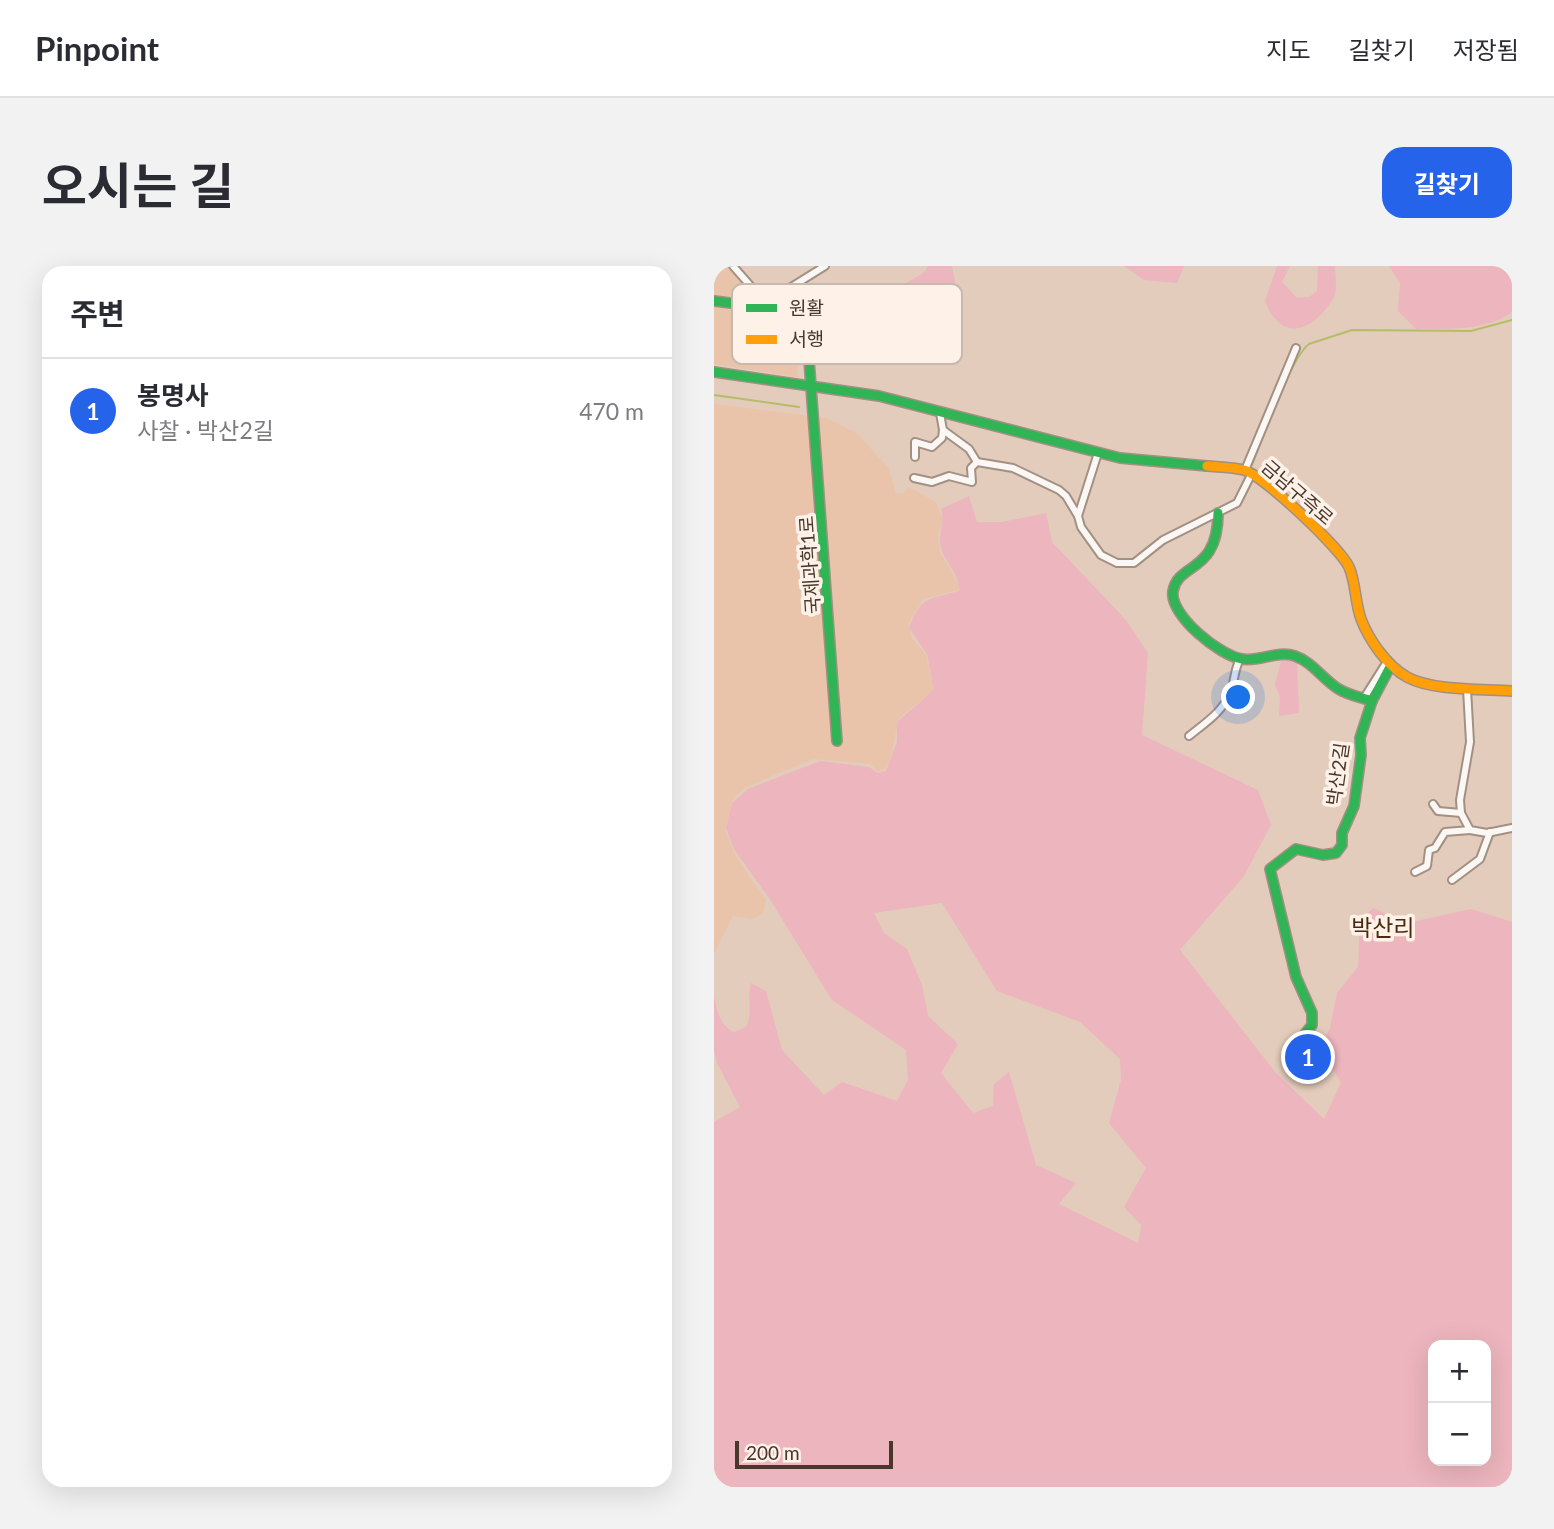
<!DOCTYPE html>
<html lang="ko">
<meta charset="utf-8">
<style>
:root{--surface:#fff;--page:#f2f2f3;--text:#2b2b33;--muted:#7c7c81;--line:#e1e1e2;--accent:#2563eb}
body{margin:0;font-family:Lato,"Noto Sans KR",sans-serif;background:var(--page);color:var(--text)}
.controls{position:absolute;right:21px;bottom:21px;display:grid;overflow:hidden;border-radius:14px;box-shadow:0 7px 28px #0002}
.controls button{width:63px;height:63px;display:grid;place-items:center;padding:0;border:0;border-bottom:2px solid var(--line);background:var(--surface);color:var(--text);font:35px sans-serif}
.scale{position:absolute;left:21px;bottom:18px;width:158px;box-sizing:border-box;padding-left:7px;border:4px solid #48372b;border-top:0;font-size:19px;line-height:24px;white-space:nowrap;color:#48372b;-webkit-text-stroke:5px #fef1e8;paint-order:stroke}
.you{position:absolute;left:525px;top:432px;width:24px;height:24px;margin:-18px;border:5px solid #fff;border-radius:50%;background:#1a73e8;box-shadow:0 0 0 10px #1a73e833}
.badge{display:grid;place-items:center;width:46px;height:46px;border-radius:50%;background:var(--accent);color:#fff;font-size:23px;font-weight:700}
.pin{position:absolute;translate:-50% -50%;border:4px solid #fff;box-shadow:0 2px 7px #0006}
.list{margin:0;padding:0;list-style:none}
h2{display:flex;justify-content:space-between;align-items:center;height:91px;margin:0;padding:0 28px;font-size:30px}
h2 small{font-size:23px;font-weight:400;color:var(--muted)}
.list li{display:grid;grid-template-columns:46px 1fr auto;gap:21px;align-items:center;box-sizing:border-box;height:105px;padding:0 28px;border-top:2px solid var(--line)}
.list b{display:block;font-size:26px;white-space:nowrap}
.list p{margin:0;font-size:23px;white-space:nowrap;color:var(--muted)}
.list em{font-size:23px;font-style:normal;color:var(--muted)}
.map{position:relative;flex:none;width:798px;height:1221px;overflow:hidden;border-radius:21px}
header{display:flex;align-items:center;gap:42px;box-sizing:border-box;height:98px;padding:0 35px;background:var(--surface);border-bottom:2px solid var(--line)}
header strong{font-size:33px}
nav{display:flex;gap:38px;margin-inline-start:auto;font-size:24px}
.intro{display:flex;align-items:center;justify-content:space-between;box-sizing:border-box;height:168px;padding:0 42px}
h1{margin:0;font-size:49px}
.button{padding:18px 32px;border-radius:21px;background:var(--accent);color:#fff;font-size:24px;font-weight:700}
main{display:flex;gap:42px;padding:0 42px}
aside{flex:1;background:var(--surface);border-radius:21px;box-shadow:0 7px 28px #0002}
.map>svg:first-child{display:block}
</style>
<header>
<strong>Pinpoint</strong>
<nav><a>지도</a><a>길찾기</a><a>저장됨</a></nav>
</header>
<div class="intro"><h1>오시는 길</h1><a class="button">길찾기</a></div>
<main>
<aside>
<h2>주변<small></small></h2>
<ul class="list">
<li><span class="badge">1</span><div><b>봉명사</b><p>사찰 · 박산2길</p></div><em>470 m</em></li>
</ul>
</aside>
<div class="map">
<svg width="798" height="1221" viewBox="0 0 798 1221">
<rect width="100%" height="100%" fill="#e3ccbb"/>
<!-- built -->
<g fill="#e9c4aa">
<polygon points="0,0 18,0 48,34 46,38 0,30"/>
<polygon points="0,41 61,51 82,68 84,111 0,98"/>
<polygon points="0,138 112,152 143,167 175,203 182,227 189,228 195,221 222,236 229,255 224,269 226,286 245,319 244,324 209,333 194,359 198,372 212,389 220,424 185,452 176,494 171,503 163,505 158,499 150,497 99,493 32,521 19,532 11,564 21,589 52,634 49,647 39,653 19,650 0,687"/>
</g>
<!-- green -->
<g fill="#edb5bd" fill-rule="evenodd">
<path d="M214,0H238L243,28L239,69L183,62L162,54V49C174,40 180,27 191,18C199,11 209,11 214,0Z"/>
<polygon points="410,0 470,0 463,17 430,14"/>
<path d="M563,0H576L568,16L583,32L595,31L603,25L604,0H621C621,9 624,25 619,33C599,65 568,78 551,35Z"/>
<path d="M675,0H798V46C771,66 734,62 702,63L684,45L686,17Z"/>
<path d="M255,230L263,256H288L332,247L338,276L412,354L434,387L428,469L544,524L557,559L530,610L466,684L562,807L610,853L627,817L611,790L609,776L616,762L623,727L644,701L646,655L659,642L693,657L757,643L798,656V1221H0V856L26,841L3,797L0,784V731C3,745 6,760 20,766L32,761C39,749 33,732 37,717L52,725L68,784L110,829L128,816L183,835L194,814L192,784L118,734L57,635L20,583L12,562L18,537L34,523L80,505L107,495L155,501L164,507L172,505L183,476V456L220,424L213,388L195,362C208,329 214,334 245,325C246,309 232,297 227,282C223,267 232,260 227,243ZM228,637L283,725L366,756L406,793L407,814L395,857L432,902L410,941L427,959L424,977L345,938L362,917L322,899L295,806L280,818L279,840L259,847L227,807L244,778L214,750L208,719L193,683L170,667L160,647ZM719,1079H772V1195H719Z"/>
<polygon points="568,391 580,393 583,396 585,447 565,450 566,431 561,419"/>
</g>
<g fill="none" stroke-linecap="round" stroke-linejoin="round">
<!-- stream -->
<g stroke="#b7bc6b" stroke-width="2">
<polyline points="0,129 85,141"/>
<path d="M538,199C548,174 577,91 595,78L638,64L757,65L798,54"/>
</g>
<!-- street casing -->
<g stroke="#a29083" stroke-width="10">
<g id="street">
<polyline points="19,0 56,42"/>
<polyline points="56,42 66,28 111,0"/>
<polyline points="226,147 229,164 255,183 263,196"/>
<polyline points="384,187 364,250 367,261 387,289 403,297 420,297 449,274 523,237 538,207"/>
<polyline points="201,191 201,176 218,181 228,172 229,164"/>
<polyline points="263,196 299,202 345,224 352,230 364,250"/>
<polyline points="531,204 582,82"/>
<polyline points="200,212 218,216 235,210 258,216 257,202 263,196"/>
<polyline points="753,423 756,476 746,534 747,547 756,564 773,567 798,562"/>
<polyline points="650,432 674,394"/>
<path d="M475,470C491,457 509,446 517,425C521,413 520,404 526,393"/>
<polyline points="719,538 724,545 747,547"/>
<polyline points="701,606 713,600 715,584 721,582 731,566 756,564"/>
<polyline points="738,614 766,593 776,566"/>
</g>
</g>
<!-- fast casing -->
<g stroke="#a29083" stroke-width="12">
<g id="fast">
<polyline points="0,35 56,42 90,69 94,80 123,475"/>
<polyline points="0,106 165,130 406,192 493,200"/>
<path d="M504,247C504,308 464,296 459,325C455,349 506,390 528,393C546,396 563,384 581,390C598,396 608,412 623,422C633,429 646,431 658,435"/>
<polyline points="591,768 598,759 598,747 582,711 556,603 582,583 609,589 622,587 628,579 628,567 640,540 647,489 646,472 658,435 677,399"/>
</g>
</g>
<!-- slow casing -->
<g stroke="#a29083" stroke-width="12">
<path id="slow" d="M493,200C505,201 519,201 530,204C550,210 626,282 635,301C642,317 641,337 647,353C655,374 673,400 693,411C718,425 769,423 798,425"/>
</g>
<!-- street -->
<use href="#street" stroke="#fbf7f5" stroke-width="6"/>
<!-- fast -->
<use href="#fast" stroke="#30b455" stroke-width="9"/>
<!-- slow -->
<use href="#slow" stroke="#ff9f0a" stroke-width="9"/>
</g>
<g text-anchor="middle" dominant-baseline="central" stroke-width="7" stroke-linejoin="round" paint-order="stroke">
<!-- street labels -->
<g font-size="19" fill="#48372b" stroke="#fef1e8">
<text transform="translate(584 226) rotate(41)">금남구즉로</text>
<text transform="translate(95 299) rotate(-94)">국제과학1로</text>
<text transform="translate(623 508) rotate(-82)">박산2길</text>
</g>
<!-- quarter labels -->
<g font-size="23" fill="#4b2a0f" stroke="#fef1e8">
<text x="669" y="661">박산리</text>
</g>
</g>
<!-- legend -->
<rect x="18" y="18" width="230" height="80" rx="10" fill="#fef1e8" stroke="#c7b9af" stroke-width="2"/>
<rect x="32" y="38" width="31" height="8" fill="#30b455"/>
<rect x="32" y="69" width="31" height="9" fill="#ff9f0a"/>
<g font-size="19" fill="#48372b">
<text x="75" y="49">원활</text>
<text x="75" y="80">서행</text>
</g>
</svg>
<div class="controls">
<button>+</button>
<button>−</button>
</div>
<div class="scale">200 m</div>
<div class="you"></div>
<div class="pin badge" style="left:594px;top:791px">1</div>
</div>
</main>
